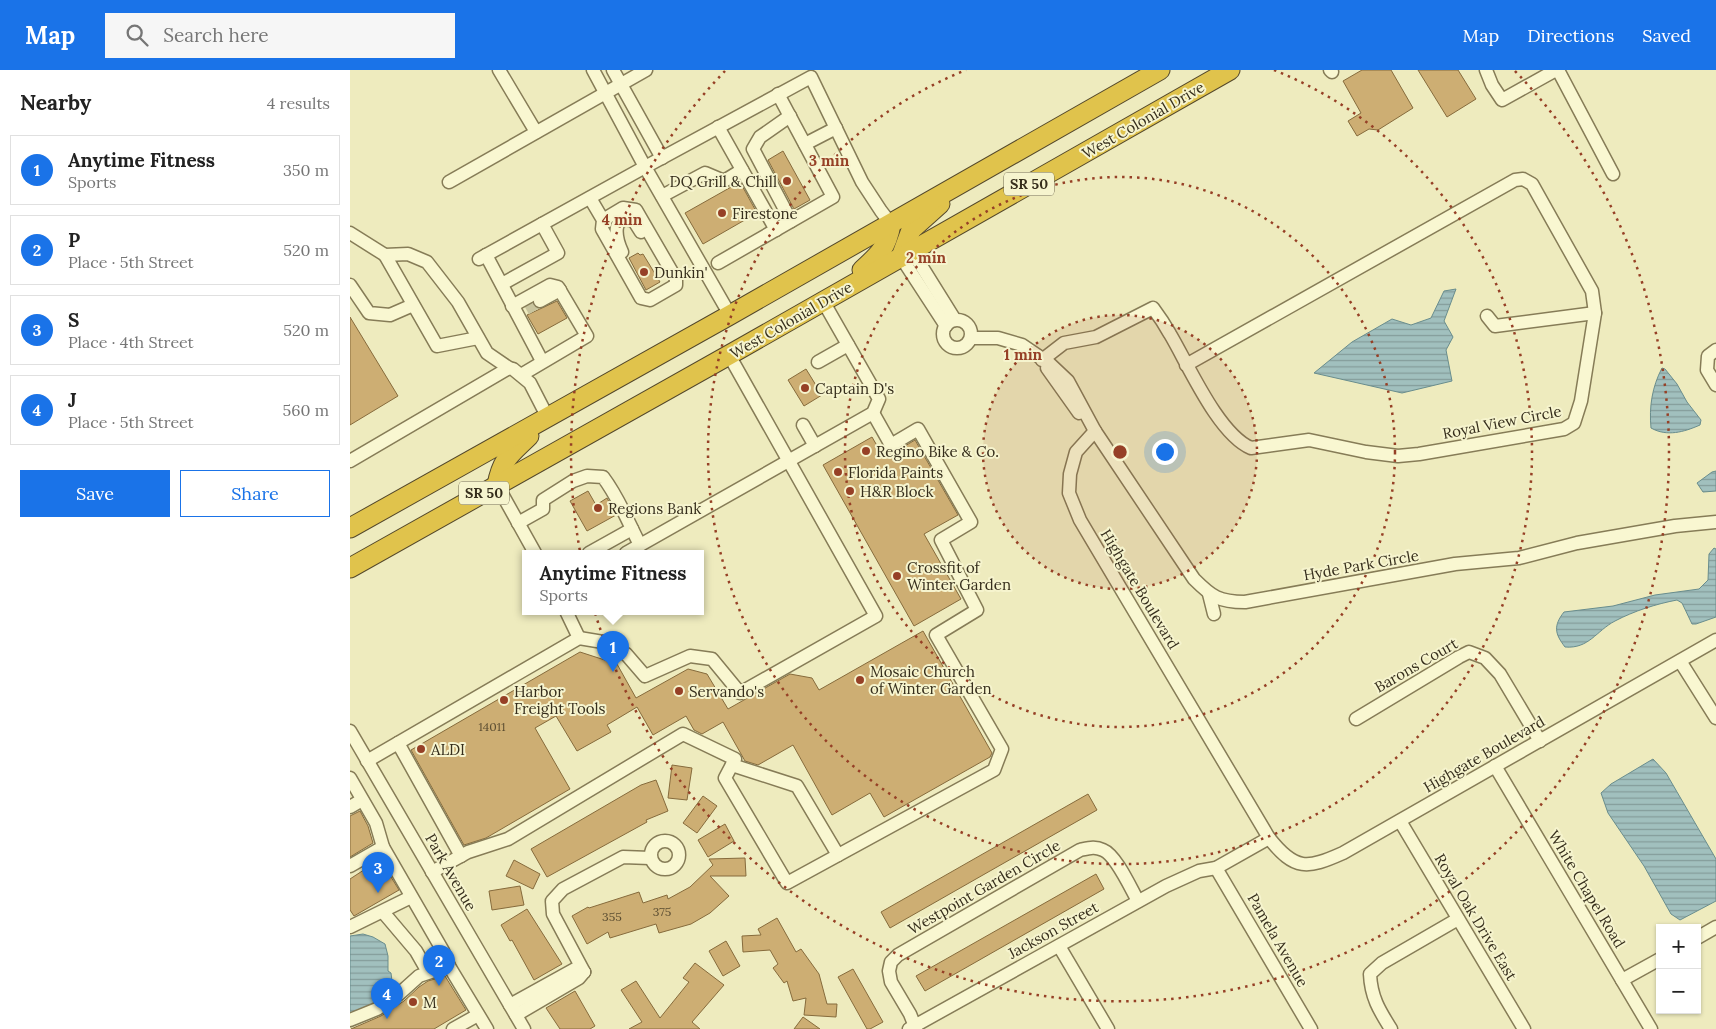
<!DOCTYPE html>
<meta charset="utf-8">
<style>
:root{--surface:#fff;--page:#f6f6f6;--text:#222;--muted:#767676;--line:#e0e0e0;--accent:#1a73e8}
body{margin:0;font-family:Lora,serif;background:var(--page);color:var(--text)}
.controls{position:absolute;right:15px;bottom:15px;display:grid;overflow:hidden;border-radius:0px;box-shadow:0 1px 4px #0004}
.controls button{width:45px;height:45px;display:grid;place-items:center;padding:0;border:0;border-bottom:1px solid var(--line);background:var(--surface);color:var(--text);font:25px sans-serif}
.you{position:absolute;left:814px;top:381px;width:18px;height:18px;margin:-12px;border:4px solid #fff;border-radius:50%;background:#1a73e8;box-shadow:0 0 0 8px #1a73e833}
.badge{display:grid;place-items:center;width:32px;height:32px;border-radius:50%;background:var(--accent);color:#fff;font-size:16px;font-weight:700}
.pin{position:absolute;translate:-50% -41px;filter:drop-shadow(0 1px 2px #0008)}
.pin::after{content:'';position:absolute;top:26px;width:18px;height:15px;background:inherit;clip-path:polygon(0 0,100% 0,50% 100%)}
.popup{position:absolute;left:172px;top:480px;width:182px;height:65px;box-sizing:border-box;display:grid;place-content:center;border-radius:0px;background:var(--surface);filter:drop-shadow(0 1px 4px #0005);font-size:16px;white-space:nowrap;color:var(--muted)}
.popup b{font-size:19px;color:var(--text)}
.popup::after{content:'';position:absolute;left:50%;top:100%;margin-left:-10px;border:10px solid transparent;border-top-color:var(--surface)}
.list{margin:0;padding:0;list-style:none}
h2{display:flex;justify-content:space-between;align-items:center;height:65px;margin:0;padding:0 20px;font-size:21px}
h2 small{font-size:16px;font-weight:400;color:var(--muted)}
.list li{display:grid;grid-template-columns:32px 1fr auto;gap:15px;align-items:center;box-sizing:border-box;height:70px;margin:0 10px 10px;padding:0 10px;border:1px solid var(--line);border-radius:0px}
.list b{display:block;font-size:19px;white-space:nowrap}
.list p{margin:0;font-size:16px;white-space:nowrap;color:var(--muted)}
.list em{font-size:16px;font-style:normal;color:var(--muted)}
.actions{display:flex;gap:10px;padding:15px 20px}
.actions a{flex:1;padding:11px 0;border:1px solid var(--accent);border-radius:0px;text-align:center;font-size:18px;color:var(--accent)}
.actions .main{background:var(--accent);color:#fff}
.icon{flex:none;width:28px;height:28px;fill:none;stroke:currentColor;stroke-width:2;stroke-linecap:round;stroke-linejoin:round}
.map{position:relative;flex:none;width:1366px;height:959px;overflow:hidden}
header{display:flex;align-items:center;gap:30px;box-sizing:border-box;height:70px;padding:0 25px;background:var(--accent);color:#fff}
header strong{font-size:24px}
nav{display:flex;gap:28px;margin-inline-start:auto;font-size:18px}
.search{width:350px;height:45px;background:var(--page);display:flex;align-items:center;gap:12px;box-sizing:border-box;padding:0 18px;border-radius:0px;color:var(--muted);font-size:19px}
main{display:flex}
aside{flex:1;background:var(--surface)}
.map>svg:first-child{display:block}
</style>
<header>
<strong>Map</strong>
<div class="search"><svg class="icon" aria-label="search" viewBox="0 0 24 24"><circle cx="10" cy="10" r="6"/><path d="M15 15l6 6"/></svg>Search here</div>
<nav><a>Map</a><a>Directions</a><a>Saved</a></nav>
</header>
<main>
<aside>
<h2>Nearby<small>4 results</small></h2>
<ul class="list">
<li><span class="badge">1</span><div><b>Anytime Fitness</b><p>Sports</p></div><em>350 m</em></li>
<li><span class="badge">2</span><div><b>P</b><p>Place · 5th Street</p></div><em>520 m</em></li>
<li><span class="badge">3</span><div><b>S</b><p>Place · 4th Street</p></div><em>520 m</em></li>
<li><span class="badge">4</span><div><b>J</b><p>Place · 5th Street</p></div><em>560 m</em></li>
</ul>
<div class="actions"><a class="main">Save</a><a>Share</a></div>
</aside>
<div class="map">
<svg width="1366" height="959" viewBox="0 0 1366 959">
<defs>
<pattern id="water-rules" width="6" height="5" patternUnits="userSpaceOnUse" patternTransform="scale(1.25)"><rect width="6" height="5" fill="#a1c0be"/><path d="M0 2.5h6" fill="none" stroke="#849c9a"/></pattern>
</defs>
<rect width="100%" height="100%" fill="#eeebbe"/>
<!-- water -->
<g fill="url(#water-rules)" stroke="#698d8d">
<polygon points="1106,219 1094,251 1103,267 1096,280 1102,311 1052,323 964,303 1002,272 1042,249 1061,255 1081,248 1094,221"/>
<path d="M1312,298L1315,299L1327,314L1337,332L1351,350L1350,355C1334,362 1317,367 1301,358C1299,337 1302,317 1312,298Z"/>
<polygon points="1366,401 1366,421 1353,422 1347,413 1362,402"/>
<path d="M1364,478L1366,479V547L1346,554H1342L1332,533L1327,530C1306,534 1284,541 1265,551C1246,561 1239,579 1215,577C1205,564 1203,556 1214,542L1263,536L1305,525L1349,519L1358,510L1359,484Z"/>
<polygon points="1303,689 1316,703 1366,789 1366,831 1330,850 1321,844 1294,796 1258,743 1251,723 1261,714"/>
<polygon points="13,864 23,867 35,874 38,886 38,901 41,903 43,919 18,939 0,945 0,866"/>
</g>
<!-- building -->
<g fill="#cdae73" stroke="#866b3c">
<polygon points="1012,0 1041,0 1063,38 1028,60 1019,59 1007,66 998,51 1011,43 993,11"/>
<polygon points="1068,0 1108,0 1126,29 1097,47"/>
<polygon points="433,81 460,130 444,139 418,90"/>
<polygon points="390,112 407,143 353,174 335,143"/>
<polygon points="288,183 290,185 293,184 310,212 296,220 279,188"/>
<polygon points="207,231 217,248 188,264 177,245"/>
<polygon points="0,247 48,326 0,355"/>
<polygon points="456,299 472,325 454,336 438,310"/>
<polygon points="522,367 533,386 539,383 545,382 565,370 608,445 574,464 611,529 564,556 473,395"/>
<polygon points="238,421 246,435 257,428 266,445 237,461 220,431"/>
<polygon points="573,561 642,683 640,687 534,747 520,723 482,745 443,675 408,695 395,691 373,652 352,664 344,660 336,646 303,665 287,637 257,655 261,662 227,681 206,646 185,658 220,719 136,768 114,775 61,680 230,582 267,594 286,628 338,599 357,604 378,639 440,604 462,608 469,620"/>
<polygon points="322,695 342,698 337,730 318,728"/>
<polygon points="306,710 318,741 296,750 297,752 197,807 181,779 291,715"/>
<polygon points="738,724 747,740 540,858 531,842"/>
<polygon points="353,726 367,736 347,763 333,753"/>
<polygon points="10,741 18,756 23,773 0,787 0,746"/>
<polygon points="375,754 384,771 358,787 348,770"/>
<polygon points="395,788 396,806 360,806 379,826 360,843 341,854 309,863 306,854 260,868 258,862 237,874 222,846 238,837 239,838 289,822 293,833 317,825 318,829 340,817 363,795 359,789"/>
<polygon points="164,790 190,804 183,819 156,806"/>
<polygon points="26,792 37,810 41,807 49,820 4,846 0,840 0,809"/>
<polygon points="746,804 754,819 575,921 566,906"/>
<polygon points="170,816 174,835 142,840 139,821"/>
<polygon points="177,839 212,894 184,910 162,870 160,871 151,855"/>
<polygon points="427,848 446,882 451,879 469,904 477,934 487,934 486,947 454,945 456,928 443,931 437,911 434,913 423,898 428,894 420,880 393,882 392,866 411,865 408,859"/>
<polygon points="376,871 390,896 373,906 359,881"/>
<polygon points="345,893 374,915 342,952 350,959 279,959 292,952 271,920 286,911 310,948 339,912 333,908"/>
<polygon points="503,899 533,952 520,959 517,959 488,907"/>
<polygon points="95,906 116,940 84,959 1,959 31,946 54,931 69,917 78,911"/>
<polygon points="225,921 245,956 240,959 210,959 196,938"/>
<polygon points="453,947 470,959 444,959"/>
</g>
<g fill="none" stroke-linecap="round" stroke-linejoin="round">
<!-- minor-tunnel -->
<polyline stroke="#c9c59e" stroke-width="12" stroke-dasharray="12 6" stroke-linecap="butt" points="176,239 190,231"/>
<!-- minor casing -->
<g stroke="#867c57" stroke-width="15">
<g id="minor">
<polyline points="149,0 186,62"/>
<polyline points="263,0 312,88"/>
<polyline points="980,0 982,2"/>
<polyline points="1136,0 1142,15 1152,30 1206,0"/>
<polyline points="1208,0 1263,104"/>
<polyline points="440,46 410,67 403,79 441,151"/>
<polyline points="368,57 426,160"/>
<polyline points="455,74 486,58"/>
<polyline points="99,112 296,0"/>
<polyline points="312,126 355,103 374,111 392,100"/>
<polyline points="240,128 253,150 252,159 291,228 300,230 326,215 326,209 286,140 273,138 253,150"/>
<polyline points="0,163 35,185 58,184 77,192 108,232 137,283 159,298 163,299 180,313 198,348"/>
<polyline points="562,181 605,250"/>
<path d="M272,182C266,169 260,143 284,151L291,162"/>
<polyline points="35,185 87,276 128,268"/>
<polyline points="136,185 192,291"/>
<polyline points="551,187 596,256"/>
<polyline points="129,189 295,97 243,0"/>
<polyline points="368,193 483,127 428,24"/>
<polyline points="152,214 208,183 192,154"/>
<polyline points="0,215 19,243 40,245 63,235"/>
<polyline points="190,231 210,220"/>
<polyline points="162,236 200,215 208,217 237,266 171,305"/>
<polyline points="380,245 295,97 461,7 512,112 531,141 541,154"/>
<polyline points="1137,246 1145,256 1245,243"/>
<circle cx="607" cy="264" r="14"/>
<path d="M621,268H648L672,275L700,294L718,311L745,361L844,509C862,527 869,532 895,532L1105,494L1169,488L1227,473L1325,456L1366,452"/>
<polyline points="1366,280 1358,286 1357,300 1366,315"/>
<path d="M692,290L714,273L746,267L803,238C809,246 815,255 820,264C838,294 868,364 901,378L959,370L1016,382L1048,386L1069,384L1214,359L1224,353L1231,331L1245,243L1242,221L1182,114L1173,109L1165,110L836,295"/>
<polyline points="468,292 498,275"/>
<polyline points="697,298 729,343"/>
<polyline points="453,355 465,376"/>
<path d="M745,361L726,382L720,404L719,423L730,450L919,768C945,801 957,799 993,783L1366,570"/>
<polyline points="0,391 159,298"/>
<polyline points="147,415 185,483"/>
<path d="M168,453L193,439V430L223,411L237,406L253,407C269,428 278,452 290,475"/>
<polyline points="239,483 282,459"/>
<polyline points="276,483 523,343 529,329 473,231"/>
<polyline points="859,524 864,544"/>
<polyline points="216,541 229,568"/>
<polyline points="1330,591 1366,648"/>
<polyline points="1006,649 1109,587 1119,582 1135,588 1150,604 1190,671"/>
<polyline points="0,661 174,959"/>
<polyline points="48,673 111,786"/>
<polyline points="17,691 229,568 253,572 276,584 295,606 340,586 362,589 390,623 526,546 379,285"/>
<polyline points="382,695 447,716 488,785"/>
<polyline points="1145,696 1301,959"/>
<polyline points="0,708 26,753 33,777 93,881 99,896"/>
<polyline points="0,737 12,730"/>
<polyline points="1050,751 1174,959"/>
<circle cx="315" cy="785" r="14"/>
<polyline points="0,796 33,777"/>
<polyline points="866,798 961,959"/>
<polyline points="82,802 118,782 158,769 333,664 385,689 375,708 437,813 644,700 652,679 586,565 627,540 591,470 621,452 568,359 541,375 523,343"/>
<polyline points="33,842 66,881 78,902"/>
<polyline points="0,857 61,827"/>
<polyline points="1347,868 1366,857"/>
<polyline points="709,876 758,959"/>
<polyline points="234,902 203,844 202,831 213,819 273,787 300,788"/>
<polyline points="1272,910 1310,889"/>
<polyline points="160,935 225,899 234,902"/>
<polyline points="166,945 229,908 234,902"/>
<polyline points="0,950 27,939 49,924 69,906 99,896 137,959"/>
<polyline points="103,959 128,945"/>
<polyline points="559,959 816,816 849,801 866,798 919,768"/>
<path d="M566,959L560,944L541,912L539,901L541,892L548,885L730,780C739,778 745,776 753,780C766,785 781,819 788,831"/>
<path d="M1041,959C1029,940 1021,927 1020,904L1032,893L1108,849"/>
</g>
</g>
<!-- highway casing -->
<g stroke="#54482b" stroke-width="21">
<g id="highway">
<polyline points="551,187 561,160 590,134"/>
<path d="M512,200C530,184 537,177 541,154"/>
<path d="M147,415C152,388 161,384 179,366"/>
<polyline points="0,458 380,245 810,0"/>
<polyline points="0,498 379,285 880,0"/>
</g>
</g>
<!-- minor -->
<use href="#minor" stroke="#f9f7d1" stroke-width="12"/>
<!-- highway -->
<use href="#highway" stroke="#e0c34c" stroke-width="19"/>
</g>
<!-- distance rings -->
<circle cx="770" cy="382" r="137" fill="#964026" fill-opacity=".12"/>
<g fill="none" stroke="#964026" stroke-width="2.5" stroke-dasharray="2.5 5">
<circle cx="770" cy="382" r="137"/>
<circle cx="770" cy="382" r="275"/>
<path d="M924 0A412 412 0 1 1 616 0"/>
<path d="M1165 1A549 549 0 1 1 375 1"/>
</g>
<!-- markers -->
<g fill="#964026" stroke="#f6f4ce" stroke-width="2">
<circle cx="437" cy="111" r="5"/>
<circle cx="372" cy="143" r="5"/>
<circle cx="294" cy="202" r="5"/>
<circle cx="455" cy="318" r="5"/>
<circle cx="516" cy="381" r="5"/>
<circle cx="488" cy="402" r="5"/>
<circle cx="500" cy="421" r="5"/>
<circle cx="248" cy="438" r="5"/>
<circle cx="547" cy="506" r="5"/>
<circle cx="510" cy="610" r="5"/>
<circle cx="329" cy="621" r="5"/>
<circle cx="154" cy="630" r="5"/>
<circle cx="71" cy="679" r="5"/>
<circle cx="63" cy="932" r="5"/>
</g>
<g text-anchor="middle" dominant-baseline="central" stroke-width="4" stroke-linejoin="round" paint-order="stroke">
<!-- number labels -->
<g font-size="12" fill="#5c4e32">
<text x="142" y="656">14011</text>
<text x="312" y="841">375</text>
<text x="262" y="846">355</text>
</g>
<!-- shield labels -->
<g fill="#f6f4ce" stroke="#706951" stroke-width="1">
<rect x="654" y="102.5" width="50" height="23" rx="4"/>
<rect x="109" y="411.5" width="50" height="23" rx="4"/>
</g>
<g font-size="14" font-weight="bold" fill="#362e1c">
<text x="679" y="114">SR 50</text>
<text x="134" y="423">SR 50</text>
</g>
<!-- street labels -->
<g font-size="15" fill="#362e1c" stroke="#f6f4ce">
<text transform="translate(793 50) rotate(-30)">West Colonial Drive</text>
<text transform="translate(441 250) rotate(-30)">West Colonial Drive</text>
<text transform="translate(1152 352) rotate(-11)">Royal View Circle</text>
<text transform="translate(1011 495) rotate(-10)">Hyde Park Circle</text>
<text transform="translate(790 519) rotate(59)">Highgate Boulevard</text>
<text transform="translate(1066 595) rotate(-30)">Barons Court</text>
<text transform="translate(1134 684) rotate(-30)">Highgate Boulevard</text>
<text transform="translate(101 802) rotate(60)">Park Avenue</text>
<text transform="translate(634 817) rotate(-30)">Westpoint Garden Circle</text>
<text transform="translate(1237 819) rotate(59)">White Chapel Road</text>
<text transform="translate(1126 847) rotate(59)">Royal Oak Drive East</text>
<text transform="translate(703 860) rotate(-29)">Jackson Street</text>
<text transform="translate(928 870) rotate(60)">Pamela Avenue</text>
</g>
<!-- poi labels -->
<g font-size="15" fill="#362e1c" stroke="#f6f4ce" text-anchor="start">
<text x="427" y="111" text-anchor="end">DQ Grill &amp; Chill</text>
<text x="382" y="143">Firestone</text>
<text x="304" y="202">Dunkin'</text>
<text x="465" y="318">Captain D's</text>
<text x="526" y="381">Regino Bike &amp; Co.</text>
<text x="498" y="402">Florida Paints</text>
<text x="510" y="421">H&amp;R Block</text>
<text x="258" y="438">Regions Bank</text>
<text x="557" y="497">Crossfit of<tspan x="557" dy="17">Winter Garden</tspan></text>
<text x="520" y="601">Mosaic Church<tspan x="520" dy="17">of Winter Garden</tspan></text>
<text x="164" y="621">Harbor<tspan x="164" dy="17">Freight Tools</tspan></text>
<text x="339" y="621">Servando's</text>
<text x="81" y="679">ALDI</text>
<text x="73" y="932">M</text>
</g>
</g>
<circle cx="770" cy="382" r="8" fill="#964026" stroke="#f6f4ce" stroke-width="2.5"/>
<g font-size="15" text-anchor="middle" font-weight="bold" fill="#964026" stroke="#f6f4ce" stroke-width="4" stroke-linejoin="round" paint-order="stroke">
<text x="479" y="96">3 min</text>
<text x="272" y="155">4 min</text>
<text x="576" y="193">2 min</text>
<text x="673" y="290">1 min</text>
</g>
</svg>
<div class="controls">
<button>+</button>
<button>−</button>
</div>
<div class="you"></div>
<div class="pin badge" style="left:263px;top:602px">1</div>
<div class="popup"><b>Anytime Fitness</b>Sports</div>
<div class="pin badge" style="left:89px;top:916px">2</div>
<div class="pin badge" style="left:28px;top:823px">3</div>
<div class="pin badge" style="left:37px;top:949px">4</div>
</div>
</main>
